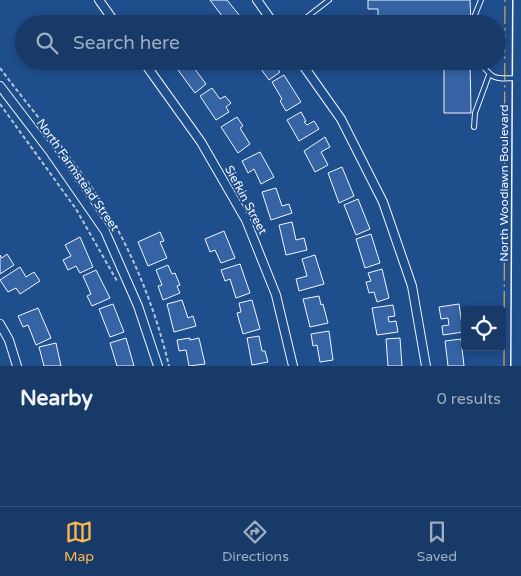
<!DOCTYPE html>
<style>
:root{--surface:#173a69;--page:#20416f;--text:#f1f3f6;--muted:#9eadc0;--line:#36547d;--accent:#ffb74d}
body{margin:0;font-family:"Varela Round",sans-serif;background:var(--page);color:var(--text)}
.controls{position:absolute;right:15px;bottom:15px;display:grid;overflow:hidden;border-radius:5px;box-shadow:0 2px 8px #0003}
.controls button{width:45px;height:45px;display:grid;place-items:center;padding:0;border:0;border-bottom:1px solid var(--line);background:var(--surface);color:var(--text);font:25px sans-serif}
.list{margin:0;padding:0;list-style:none}
h2{display:flex;justify-content:space-between;align-items:center;height:65px;margin:0;padding:0 20px;font-size:21px}
h2 small{font-size:16px;font-weight:400;color:var(--muted)}
.icon{flex:none;width:28px;height:28px;fill:none;stroke:currentColor;stroke-width:2;stroke-linecap:round;stroke-linejoin:round}
.map{position:relative;flex:none;width:521px;height:366px;overflow:hidden}
.search{position:absolute;background:var(--surface);box-shadow:0 2px 8px #0003;left:15px;right:15px;top:15px;height:55px;display:flex;align-items:center;gap:12px;box-sizing:border-box;padding:0 18px;border-radius:28px;color:var(--muted);font-size:19px}
.sheet{height:140px;background:var(--surface)}
nav{display:flex;justify-content:space-around;align-items:center;box-sizing:border-box;height:70px;border-top:1px solid var(--line);background:var(--surface);font-size:14px;color:var(--muted)}
nav a{display:grid;justify-items:center;gap:2px}
nav .on{color:var(--accent)}
.map>svg:first-child{display:block}
</style>
<div class="map">
<svg width="521" height="366" viewBox="0 0 521 366">
<rect width="100%" height="100%" fill="#1f4e8c"/>
<!-- building -->
<g fill="#3563a3" stroke="#f2f6ff">
<polygon points="210,0 227,0 240,16 228,24"/>
<polygon points="368,0 470,0 471,24 378,24 378,9 368,9"/>
<polygon points="182,61 199,61 201,63 194,68 206,84 195,93 175,66"/>
<polygon points="255,61 271,61 280,72 269,80"/>
<polygon points="392,61 470,61 471,113 444,113 444,67 427,68 427,64 418,64 418,67 392,68"/>
<polygon points="284,75 301,102 286,111 280,101 282,99 272,82"/>
<polygon points="212,88 220,99 225,96 231,103 226,107 229,112 216,120 200,96"/>
<polygon points="301,112 306,121 304,122 307,125 314,121 319,129 299,141 287,120"/>
<polygon points="237,117 243,126 240,128 250,144 238,153 221,127"/>
<polygon points="325,137 330,147 321,152 328,165 315,172 304,151"/>
<polygon points="260,152 274,177 261,184 254,169 248,173 242,161"/>
<polygon points="342,167 354,196 339,203 328,173"/>
<polygon points="276,188 282,206 289,204 292,213 271,220 262,192"/>
<polygon points="358,199 370,229 356,235 344,205"/>
<polygon points="292,222 296,240 304,238 307,250 286,255 279,225"/>
<polygon points="224,231 235,258 221,263 215,250 210,252 205,239"/>
<polygon points="160,232 164,241 160,242 167,258 148,266 138,242"/>
<polygon points="371,234 380,263 365,268 356,239"/>
<polygon points="80,237 93,267 80,273 76,266 68,270 63,260 71,256 65,245"/>
<polygon points="7,254 14,265 0,274 0,255 2,258"/>
<polygon points="315,255 324,284 299,291 296,279 307,276 302,259"/>
<polygon points="240,264 250,293 236,298 230,279 225,281 221,270"/>
<polygon points="168,265 172,274 175,273 180,285 177,286 180,293 163,300 158,286 162,285 156,270"/>
<polygon points="20,267 26,277 34,272 40,281 20,294 16,288 8,292 0,280"/>
<polygon points="382,269 389,298 377,302 374,292 369,293 366,282 371,281 368,273"/>
<polygon points="96,270 110,298 92,306 87,296 91,294 83,276"/>
<polygon points="319,296 321,305 323,304 328,323 310,327 303,299"/>
<polygon points="182,300 188,318 193,316 196,326 174,332 167,304"/>
<polygon points="252,300 260,329 243,334 237,313 241,312 239,303"/>
<polygon points="113,304 124,332 110,337 99,309"/>
<polygon points="459,304 463,332 443,335 442,326 449,325 448,318 441,319 439,307"/>
<polygon points="393,305 395,316 388,317 389,322 396,321 398,332 377,335 372,308"/>
<polygon points="38,308 51,338 36,345 28,325 23,327 18,316"/>
<polygon points="329,331 333,360 320,362 317,345 313,346 311,334"/>
<polygon points="259,336 262,351 265,351 268,362 252,365 247,338"/>
<polygon points="126,338 134,366 117,366 110,343"/>
<polygon points="190,338 190,340 199,338 205,364 189,366 186,350 179,351 177,340"/>
<polygon points="400,338 402,366 388,366 386,339"/>
<polygon points="461,339 464,366 448,366 445,341"/>
<polygon points="56,343 61,366 44,366 39,347"/>
</g>
<g fill="none" stroke-linecap="round" stroke-linejoin="round">
<!-- lane casing -->
<g stroke="#f2f6ff" stroke-width="6">
<g id="lane">
<polyline points="298,24 329,0"/>
<polyline points="475,24 475,15 481,0"/>
<path d="M479,61C493,80 494,79 517,78"/>
<polyline points="474,127 475,113 489,75"/>
</g>
</g>
<!-- street casing -->
<g stroke="#f2f6ff" stroke-width="10">
<g id="street">
<polyline points="99,0 116,24"/>
<polyline points="257,0 274,24"/>
<polyline points="143,61 201,142 246,220 276,295 293,366"/>
<polyline points="300,61 341,119 383,202 412,286 426,366"/>
<polyline points="0,86 49,150 105,231 138,306 158,366"/>
<polyline points="0,324 9,340 17,366"/>
</g>
</g>
<!-- secondary casing -->
<g stroke="#f2f6ff" stroke-width="14">
<polyline id="secondary" points="517,366 519,0"/>
</g>
<!-- path -->
<g stroke="#b3c4dc" stroke-width="2" stroke-dasharray="4 2.5" stroke-linecap="butt">
<path d="M0,68C40,122 89,175 120,234C142,276 158,320 169,366"/>
<polyline points="0,104 76,209 117,281"/>
</g>
<!-- lane -->
<use href="#lane" stroke="#1f4e8c" stroke-width="4"/>
<!-- street -->
<use href="#street" stroke="#1f4e8c" stroke-width="8"/>
<!-- secondary -->
<use href="#secondary" stroke="#1f4e8c" stroke-width="11"/>
<!-- power -->
<polyline stroke="#ffb74d" stroke-width="1" stroke-dasharray="18 4 2.5 4" stroke-linecap="butt" points="504,366 505,0"/>
</g>
<g text-anchor="middle" dominant-baseline="central" stroke-width="4" stroke-linejoin="round" paint-order="stroke">
<!-- street labels -->
<g font-size="12" fill="#f2f6ff" stroke="#1f4e8c">
<text transform="translate(78 175) rotate(55)">North Farmstead Street</text>
<text transform="translate(504 183) rotate(-90)">North Woodlawn Boulevard</text>
<text transform="translate(246 200) rotate(62)">Siefkin Street</text>
</g>
</g>
</svg>
<div class="controls">
<button><svg class="icon" aria-label="locate" viewBox="0 0 24 24"><circle cx="12" cy="12" r="6"/><path d="M12 2v4M12 18v4M2 12h4M18 12h4"/></svg></button>
</div>
<div class="search"><svg class="icon" aria-label="search" viewBox="0 0 24 24"><circle cx="10" cy="10" r="6"/><path d="M15 15l6 6"/></svg>Search here</div>
</div>
<section class="sheet">
<h2>Nearby<small>0 results</small></h2>
<ul class="list">
</ul>
</section>
<nav>
<a class="on"><svg class="icon" aria-label="map" viewBox="0 0 24 24"><path d="M3 6l6-2 6 2 6-2v14l-6 2-6-2-6 2zM9 4v14M15 6v14"/></svg>Map</a>
<a><svg class="icon" aria-label="directions" viewBox="0 0 24 24"><path d="M12 3l9 9-9 9-9-9zM9 14v-3h6M13 9l2 2-2 2"/></svg>Directions</a>
<a><svg class="icon" aria-label="saved" viewBox="0 0 24 24"><path d="M7 4h10v16l-5-4-5 4z"/></svg>Saved</a>
</nav>
